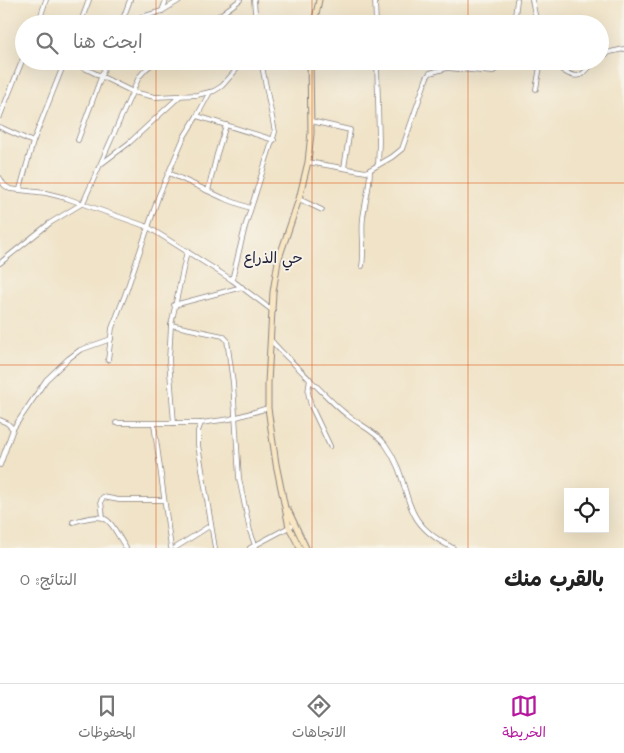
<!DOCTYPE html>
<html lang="ar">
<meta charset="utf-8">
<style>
:root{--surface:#fff;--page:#f2f2f2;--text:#222;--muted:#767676;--line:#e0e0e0;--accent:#b5179e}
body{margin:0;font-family:Mali,"Playpen Sans Arabic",sans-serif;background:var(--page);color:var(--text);direction:rtl}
.controls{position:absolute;right:15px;bottom:15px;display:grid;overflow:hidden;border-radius:0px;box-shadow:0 5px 20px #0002}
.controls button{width:45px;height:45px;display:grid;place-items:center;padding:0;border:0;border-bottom:1px solid var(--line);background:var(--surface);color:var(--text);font:25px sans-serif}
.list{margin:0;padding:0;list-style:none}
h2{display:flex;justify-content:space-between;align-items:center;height:65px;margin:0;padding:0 20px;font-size:21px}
h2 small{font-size:16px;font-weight:400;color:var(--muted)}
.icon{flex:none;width:28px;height:28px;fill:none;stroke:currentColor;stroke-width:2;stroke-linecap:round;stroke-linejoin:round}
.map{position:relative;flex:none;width:624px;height:548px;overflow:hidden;direction:ltr}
.search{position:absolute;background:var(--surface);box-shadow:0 5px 20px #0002;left:15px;right:15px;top:15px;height:55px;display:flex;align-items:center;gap:12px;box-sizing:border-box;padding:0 18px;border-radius:28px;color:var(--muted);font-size:19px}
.sheet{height:135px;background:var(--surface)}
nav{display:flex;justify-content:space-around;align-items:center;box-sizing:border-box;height:70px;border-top:1px solid var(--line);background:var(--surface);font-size:14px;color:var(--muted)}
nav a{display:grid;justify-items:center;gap:2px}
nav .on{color:var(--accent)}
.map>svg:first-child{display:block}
</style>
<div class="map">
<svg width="624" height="548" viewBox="0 0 624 548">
<rect width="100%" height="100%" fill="#f7f3e8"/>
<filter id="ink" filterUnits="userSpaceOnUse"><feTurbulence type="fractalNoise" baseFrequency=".02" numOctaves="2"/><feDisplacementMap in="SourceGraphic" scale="10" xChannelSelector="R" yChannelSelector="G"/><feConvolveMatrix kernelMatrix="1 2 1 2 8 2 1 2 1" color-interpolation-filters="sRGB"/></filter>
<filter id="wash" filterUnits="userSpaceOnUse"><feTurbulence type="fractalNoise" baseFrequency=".0096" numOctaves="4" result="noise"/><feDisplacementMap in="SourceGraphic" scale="20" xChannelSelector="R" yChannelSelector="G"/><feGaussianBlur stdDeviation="1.12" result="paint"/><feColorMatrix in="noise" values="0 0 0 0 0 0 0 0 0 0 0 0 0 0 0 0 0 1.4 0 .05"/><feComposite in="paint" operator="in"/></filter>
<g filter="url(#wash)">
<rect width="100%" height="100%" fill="#f0e3c7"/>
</g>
<g filter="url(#ink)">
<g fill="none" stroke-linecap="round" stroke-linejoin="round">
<!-- street casing -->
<g stroke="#898281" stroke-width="5.5">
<g id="street">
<polyline points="254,0 256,24"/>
<polyline points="375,0 376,24"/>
<polyline points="532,0 537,24"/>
<polyline points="162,11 166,0"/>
<polyline points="121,23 162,11 180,0"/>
<polyline points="38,24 46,0"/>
<polyline points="80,24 89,0"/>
<polyline points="121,24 130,0"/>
<polyline points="208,24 240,0"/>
<polyline points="514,24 517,0"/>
<polyline points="600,58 610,52 624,49"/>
<polyline points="70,61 133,92 155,97 197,95 214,91 222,86 244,61"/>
<polyline points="377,61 379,141 378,165"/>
<path d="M551,61C558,67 571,79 580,75C586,73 590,65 595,61"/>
<polyline points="536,89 541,61"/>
<polyline points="0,116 24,56"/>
<polyline points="197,116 210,92"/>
<polyline points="311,121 350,130 344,168"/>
<polyline points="0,127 33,142"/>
<polyline points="78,140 107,61"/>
<polyline points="308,162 366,172 392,157 402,149 427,77 430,73 447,68 492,72 496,69 500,61"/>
<polyline points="101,164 129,143 180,96"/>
<polyline points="169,173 223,198 250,208"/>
<polyline points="0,178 4,185 10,189 46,193 66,198 148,227 232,280 273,311"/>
<polyline points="20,189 33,142 65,61"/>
<polyline points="208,191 217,154 226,125"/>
<polyline points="299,199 322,210"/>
<polyline points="0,263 50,223 83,203 139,77 146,69 156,61"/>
<path d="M362,266C365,249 361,234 363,218C365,202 370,187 370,170"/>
<polyline points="232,280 245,227 275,132 261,61"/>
<polyline points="174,305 242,287"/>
<polyline points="171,325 223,336 227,340 233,383 239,478 250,531 256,548"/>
<path d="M270,339C282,354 297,366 310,380C322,391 333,404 346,414C358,424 375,431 385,444C416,487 394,519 453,548"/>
<polyline points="108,360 112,328 125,295 159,195 184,137 197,116 274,140"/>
<polyline points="310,379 308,392 311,406 330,446"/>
<polyline points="0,420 7,423 13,429"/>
<polyline points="116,423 201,423 230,419 268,408"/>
<polyline points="174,423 169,360 171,325 187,251"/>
<polyline points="201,423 198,431 198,445 215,548"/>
<polyline points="154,424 171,548"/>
<polyline points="0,465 13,429 46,380 68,359 80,350 111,339"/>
<polyline points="103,517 101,501 103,497 119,500 163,500"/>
<path d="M73,522C110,511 107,518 126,548"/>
<polyline points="175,548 211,525"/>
<polyline points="250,548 291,526"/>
</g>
</g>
<!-- secondary casing -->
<g stroke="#898281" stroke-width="7">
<g id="secondary">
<polyline points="314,24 319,0"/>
<polyline points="288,510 306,548"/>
<polyline points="300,548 289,527 276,464 268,408 268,383 273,292 278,261 299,199 308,162 311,133 310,61"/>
</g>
</g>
<!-- street -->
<use href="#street" stroke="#fff" stroke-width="4"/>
<!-- secondary -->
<use href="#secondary" stroke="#f9e7c3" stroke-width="5"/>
</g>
</g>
<!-- grid -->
<path fill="none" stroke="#de560e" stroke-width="1" stroke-opacity="0.55" d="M156,0V24M312,0V24M468,0V24M156,61V548M312,61V548M468,61V548M0,183H624M0,365H624"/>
<g text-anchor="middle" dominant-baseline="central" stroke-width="4" stroke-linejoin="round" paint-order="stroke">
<!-- neighbourhood labels -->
<g font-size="15" fill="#22223b" stroke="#f7f3e8">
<text x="273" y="257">حي الذراع</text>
</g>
</g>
</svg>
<div class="controls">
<button><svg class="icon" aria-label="locate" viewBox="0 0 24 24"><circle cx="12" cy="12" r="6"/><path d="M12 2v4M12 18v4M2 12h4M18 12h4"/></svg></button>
</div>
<div class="search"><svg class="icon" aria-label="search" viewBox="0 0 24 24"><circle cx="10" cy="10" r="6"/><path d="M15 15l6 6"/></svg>ابحث هنا</div>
</div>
<section class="sheet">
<h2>بالقرب منك<small>النتائج: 0</small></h2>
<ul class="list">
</ul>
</section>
<nav>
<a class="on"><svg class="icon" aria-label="map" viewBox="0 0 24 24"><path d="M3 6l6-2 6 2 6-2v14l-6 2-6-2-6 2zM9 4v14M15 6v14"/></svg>الخريطة</a>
<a><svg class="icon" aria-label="directions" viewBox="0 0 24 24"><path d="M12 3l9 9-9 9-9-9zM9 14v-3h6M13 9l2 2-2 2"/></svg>الاتجاهات</a>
<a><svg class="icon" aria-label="saved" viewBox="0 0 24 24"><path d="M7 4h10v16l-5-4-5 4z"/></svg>المحفوظات</a>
</nav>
